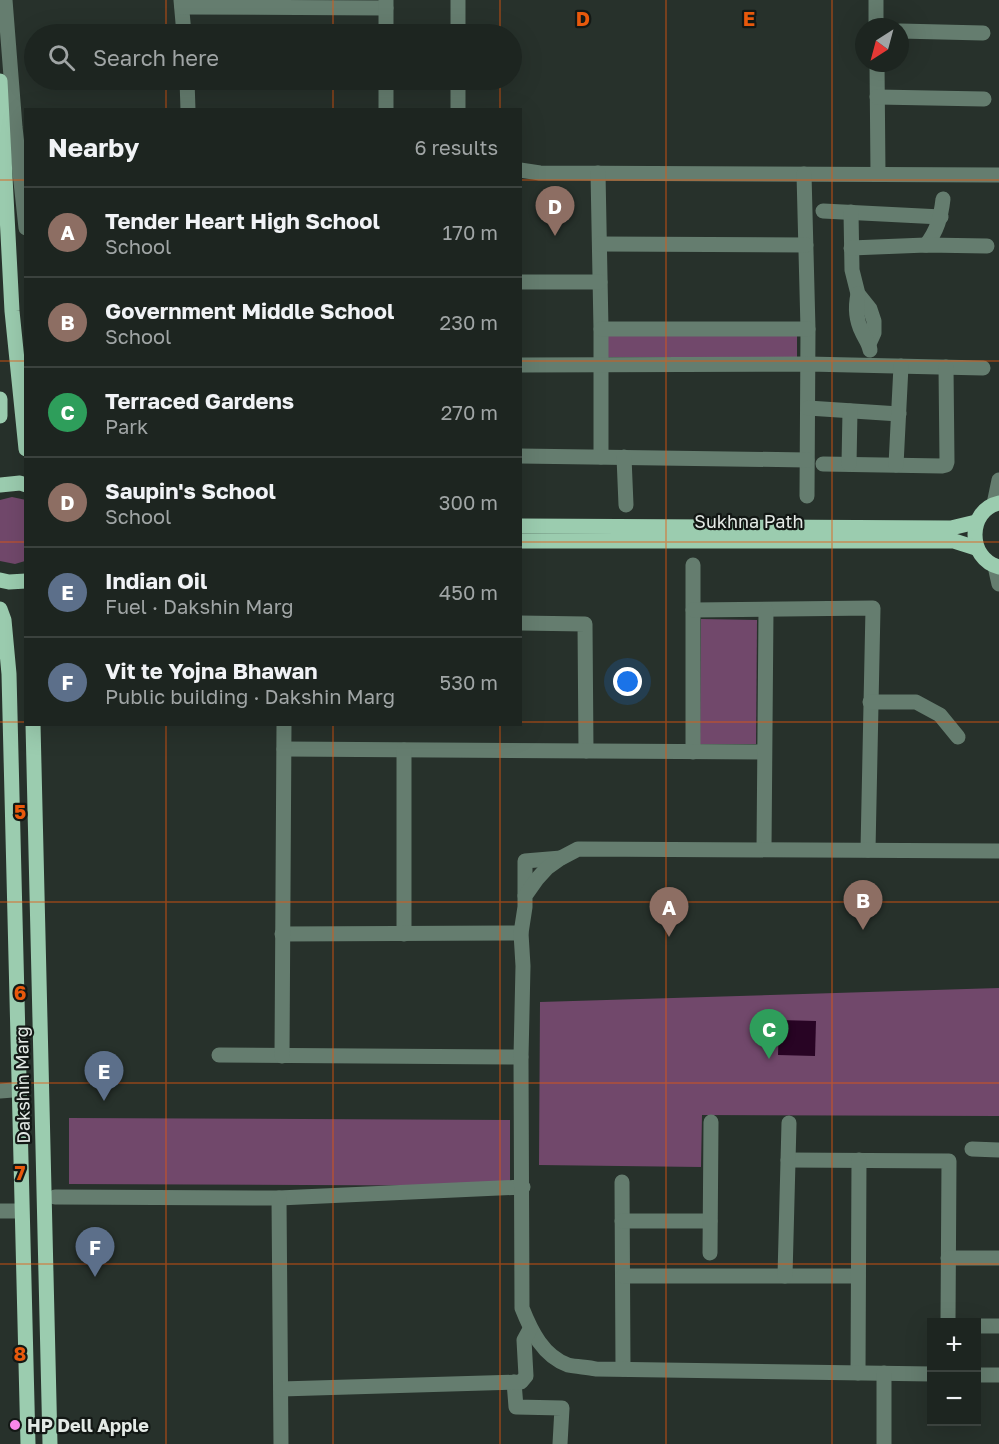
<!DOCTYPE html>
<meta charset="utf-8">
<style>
:root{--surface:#1d2520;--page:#252d29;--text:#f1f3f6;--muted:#a0a5a5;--line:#3b423e;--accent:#0b8043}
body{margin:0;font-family:"Golos Text",sans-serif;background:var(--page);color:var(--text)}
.controls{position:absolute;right:18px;bottom:18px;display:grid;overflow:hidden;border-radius:0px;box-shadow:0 6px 24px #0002}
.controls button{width:54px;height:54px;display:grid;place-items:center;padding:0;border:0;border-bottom:2px solid var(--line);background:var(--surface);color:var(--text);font:30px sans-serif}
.compass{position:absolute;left:855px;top:18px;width:54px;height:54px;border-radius:50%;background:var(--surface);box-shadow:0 6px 24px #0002;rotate:216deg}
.you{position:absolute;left:628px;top:682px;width:21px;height:21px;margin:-15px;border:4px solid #fff;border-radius:50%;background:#1a73e8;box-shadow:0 0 0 9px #1a73e833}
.badge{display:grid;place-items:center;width:39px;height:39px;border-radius:50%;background:var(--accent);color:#fff;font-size:20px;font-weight:700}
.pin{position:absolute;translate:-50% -50px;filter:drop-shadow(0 2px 3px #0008)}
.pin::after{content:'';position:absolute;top:32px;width:21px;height:18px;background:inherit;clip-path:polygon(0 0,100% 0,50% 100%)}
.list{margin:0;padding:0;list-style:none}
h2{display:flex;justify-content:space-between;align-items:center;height:78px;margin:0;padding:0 24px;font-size:26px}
h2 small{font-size:20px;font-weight:400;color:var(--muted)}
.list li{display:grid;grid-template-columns:39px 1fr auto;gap:18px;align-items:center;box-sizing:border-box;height:90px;padding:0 24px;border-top:2px solid var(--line)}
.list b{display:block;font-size:22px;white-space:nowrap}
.list p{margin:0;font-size:20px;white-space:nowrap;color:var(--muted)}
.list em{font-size:20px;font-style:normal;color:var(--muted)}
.icon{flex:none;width:33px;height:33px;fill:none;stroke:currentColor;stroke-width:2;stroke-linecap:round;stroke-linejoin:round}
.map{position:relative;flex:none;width:999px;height:1444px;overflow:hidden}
.search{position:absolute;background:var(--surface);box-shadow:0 6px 24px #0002;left:24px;top:24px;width:498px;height:66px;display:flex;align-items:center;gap:15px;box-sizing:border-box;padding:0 21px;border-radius:33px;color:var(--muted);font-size:22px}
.panel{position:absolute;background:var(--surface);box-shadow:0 6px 24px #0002;left:24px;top:108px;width:498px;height:618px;border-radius:0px}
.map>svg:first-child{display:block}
</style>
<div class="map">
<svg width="999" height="1444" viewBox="0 0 999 1444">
<rect width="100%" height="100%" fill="#27312b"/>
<!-- green -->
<g fill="#71486b">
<polygon points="797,333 797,357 606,357 606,334"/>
<polygon points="12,497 26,500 25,561 15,564 0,561 0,500"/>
<polygon points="701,619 757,620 756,744 700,744"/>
<polygon points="999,988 999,1116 702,1115 701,1167 539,1165 540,1002"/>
<polygon points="69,1118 510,1120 510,1186 69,1184"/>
</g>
<!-- water -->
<polygon fill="#280424" points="779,1020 816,1021 815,1056 778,1055"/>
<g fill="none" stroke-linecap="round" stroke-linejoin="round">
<!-- minor -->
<g stroke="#657d6f" stroke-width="15">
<polyline points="5,0 15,127 26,228"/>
<polyline points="181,0 184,34"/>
<polyline points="458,0 458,34"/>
<polyline points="876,0 876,27"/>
<polyline points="182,7 386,8"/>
<polyline points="900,31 983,33"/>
<polyline points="386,34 386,0"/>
<polyline points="877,63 878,174"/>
<polyline points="187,80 188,110"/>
<polyline points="458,80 458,110"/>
<polyline points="877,97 984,99"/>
<polyline points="386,110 386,80"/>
<polyline points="520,170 540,173 999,175"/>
<polyline points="598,173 601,329 601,457"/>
<polyline points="804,174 808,329 807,496"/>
<polyline points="823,211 941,217"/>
<polyline points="851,212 852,270 858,294 870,309 874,321 874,333 869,344"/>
<polyline points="600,244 806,245"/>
<path d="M926,245C937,231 941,217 943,199"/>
<polyline points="851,248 926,245 987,246"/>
<polyline points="520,282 600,282"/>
<path d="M858,294C855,308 856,320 862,332C865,339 869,343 870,350"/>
<polyline points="601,329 808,329"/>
<polyline points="520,365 808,364 983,368"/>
<polyline points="808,408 899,414"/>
<polyline points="520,456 807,460"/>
<polyline points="624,457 626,505"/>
<polyline points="823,464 942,466 946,465 947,462 946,367"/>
<polyline points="849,464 850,411"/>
<polyline points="896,465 901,366"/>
<polyline points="994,504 999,480"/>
<polyline points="693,565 693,752"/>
<polyline points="995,566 999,584"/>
<polyline points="693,610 873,608 868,850"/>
<polyline points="520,623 585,624 586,751"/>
<polyline points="870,702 916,702 940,715 958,737"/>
<polyline points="284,749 764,752"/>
<polyline points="404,750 404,934"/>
<polyline points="764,849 766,610"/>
<polyline points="525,896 525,861 561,858"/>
<polyline points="282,934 521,933"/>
<polyline points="219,1055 521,1057"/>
<polyline points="282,1056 284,724"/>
<polyline points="0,1091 13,1090"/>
<polyline points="972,1149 999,1150"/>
<polyline points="788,1160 949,1161 948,1322"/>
<polyline points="622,1182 623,1369"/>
<polyline points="55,1197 279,1198 523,1187"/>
<polyline points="279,1198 281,1444"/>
<polyline points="0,1211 16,1211"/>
<polyline points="622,1221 710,1221"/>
<polyline points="710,1253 711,1122"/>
<polyline points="948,1258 999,1258"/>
<polyline points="623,1276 858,1276"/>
<polyline points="785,1276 789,1123"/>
<polyline points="976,1326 999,1326"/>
<polyline points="858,1373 859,1160"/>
<path d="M932,1374L596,1369C588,1367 577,1367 568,1365C543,1356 531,1331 522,1308L521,1057L523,966L521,933L525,907V896L537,879L547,868L561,858L578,849L999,851"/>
<polyline points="976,1375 999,1375"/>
<polyline points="514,1382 516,1407 562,1408 560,1444"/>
<polyline points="281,1389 521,1382 526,1376 524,1340 530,1329"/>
<polyline points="884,1444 884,1373"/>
</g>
<!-- major -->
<g stroke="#9bccaf" stroke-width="15">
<polyline points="0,81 12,311 26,449"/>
<polyline points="0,399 0,416"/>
<polyline points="0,485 20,483 26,485"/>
<path d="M999,503C967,510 967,559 999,567"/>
<polyline points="520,526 951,528 976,522"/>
<polyline points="520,541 954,541 976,548"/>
<polyline points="0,580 9,582 26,581"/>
<polyline points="0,609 4,620 9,674 28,1444"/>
<polyline points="33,724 50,1444"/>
</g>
</g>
<!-- grid -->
<path fill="none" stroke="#e8590c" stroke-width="1.5" stroke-opacity="0.55" d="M166,0V34M333,0V34M500,0V34M666,0V1444M832,0V1444M166,80V110M333,80V110M500,80V110M0,180H26M520,180H999M0,361H26M520,361H999M0,542H26M520,542H999M0,722H26M520,722H999M166,724V1444M333,724V1444M500,724V1444M0,902H999M0,1083H999M0,1264H999"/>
<!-- markers -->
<circle fill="#f888ea" stroke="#131815" stroke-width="2" cx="15" cy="1425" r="6"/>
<g text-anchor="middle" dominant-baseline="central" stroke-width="4.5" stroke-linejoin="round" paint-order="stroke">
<!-- street labels -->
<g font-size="18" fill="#e4eae6" stroke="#131815">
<text x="749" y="521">Sukhna Path</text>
<text transform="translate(22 1085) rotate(-91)">Dakshin Marg</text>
</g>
<!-- poi labels -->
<g font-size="18" font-weight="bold" fill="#e4eae6" stroke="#131815" text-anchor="start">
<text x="27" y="1425">HP Dell Apple</text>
</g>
</g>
<g font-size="20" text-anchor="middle" font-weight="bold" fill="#e8590c" stroke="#131815" stroke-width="4.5" stroke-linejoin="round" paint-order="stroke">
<text x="583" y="26">D</text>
<text x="749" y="26">E</text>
<text x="20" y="819">5</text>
<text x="20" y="1000">6</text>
<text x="20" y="1180">7</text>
<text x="20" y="1361">8</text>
</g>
</svg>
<div class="controls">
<button>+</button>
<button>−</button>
</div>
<svg class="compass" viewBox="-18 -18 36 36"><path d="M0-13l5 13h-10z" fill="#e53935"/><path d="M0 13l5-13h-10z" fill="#a0a5a5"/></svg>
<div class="you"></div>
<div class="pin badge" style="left:669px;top:937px;background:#8d6e63">A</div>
<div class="pin badge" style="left:863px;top:930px;background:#8d6e63">B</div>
<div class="pin badge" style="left:769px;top:1059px;background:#2e9e5b">C</div>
<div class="pin badge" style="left:555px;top:236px;background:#8d6e63">D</div>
<div class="pin badge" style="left:104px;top:1101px;background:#5c6f8a">E</div>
<div class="pin badge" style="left:95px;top:1277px;background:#5c6f8a">F</div>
<div class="search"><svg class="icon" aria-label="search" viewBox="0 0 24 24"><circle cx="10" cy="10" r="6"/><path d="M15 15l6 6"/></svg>Search here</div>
<section class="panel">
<h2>Nearby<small>6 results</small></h2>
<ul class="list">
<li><span class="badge" style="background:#8d6e63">A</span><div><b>Tender Heart High School</b><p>School</p></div><em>170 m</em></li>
<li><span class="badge" style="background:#8d6e63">B</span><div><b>Government Middle School</b><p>School</p></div><em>230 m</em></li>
<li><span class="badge" style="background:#2e9e5b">C</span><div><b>Terraced Gardens</b><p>Park</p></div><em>270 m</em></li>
<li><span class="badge" style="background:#8d6e63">D</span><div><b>Saupin's School</b><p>School</p></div><em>300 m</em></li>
<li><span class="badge" style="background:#5c6f8a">E</span><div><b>Indian Oil</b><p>Fuel · Dakshin Marg</p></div><em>450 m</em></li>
<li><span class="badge" style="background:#5c6f8a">F</span><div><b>Vit te Yojna Bhawan</b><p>Public building · Dakshin Marg</p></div><em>530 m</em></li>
</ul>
</section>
</div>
